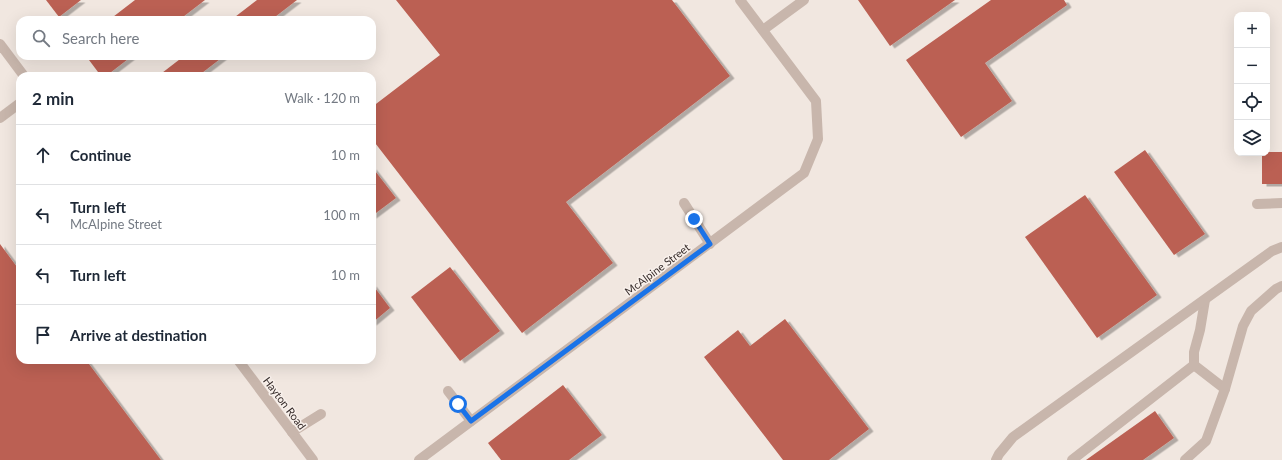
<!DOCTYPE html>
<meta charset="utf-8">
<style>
:root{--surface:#fff;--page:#f6f6f7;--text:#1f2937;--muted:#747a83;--line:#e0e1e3}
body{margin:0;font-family:Lato,sans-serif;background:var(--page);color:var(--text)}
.controls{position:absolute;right:12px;top:12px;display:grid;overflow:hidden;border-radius:8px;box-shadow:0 4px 16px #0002}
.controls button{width:36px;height:36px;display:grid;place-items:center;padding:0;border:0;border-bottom:1px solid var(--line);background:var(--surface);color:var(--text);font:20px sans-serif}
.stop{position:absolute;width:12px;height:12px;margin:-9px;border:3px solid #1a73e8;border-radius:50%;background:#fff}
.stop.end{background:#1a73e8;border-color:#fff;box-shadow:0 1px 4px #0008}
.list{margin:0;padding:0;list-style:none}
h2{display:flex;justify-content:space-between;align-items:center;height:52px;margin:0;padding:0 16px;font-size:17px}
h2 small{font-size:13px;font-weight:400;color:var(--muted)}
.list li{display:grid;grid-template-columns:26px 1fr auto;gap:12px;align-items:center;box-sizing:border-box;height:60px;padding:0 16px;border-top:1px solid var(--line)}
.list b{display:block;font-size:15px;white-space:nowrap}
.list p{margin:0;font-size:13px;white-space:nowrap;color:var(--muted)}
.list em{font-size:13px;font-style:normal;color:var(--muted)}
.icon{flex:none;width:22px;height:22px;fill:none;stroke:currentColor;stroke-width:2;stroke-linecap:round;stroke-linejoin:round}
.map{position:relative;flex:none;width:1282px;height:460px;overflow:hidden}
.search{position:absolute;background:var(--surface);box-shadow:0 4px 16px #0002;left:16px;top:16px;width:360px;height:44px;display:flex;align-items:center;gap:10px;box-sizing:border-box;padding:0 14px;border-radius:12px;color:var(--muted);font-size:15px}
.panel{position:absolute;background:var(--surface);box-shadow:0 4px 16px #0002;left:16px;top:72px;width:360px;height:292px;border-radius:12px}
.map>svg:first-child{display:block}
</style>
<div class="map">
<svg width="1282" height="460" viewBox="0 0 1282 460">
<defs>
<filter id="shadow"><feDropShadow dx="4.5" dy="2.5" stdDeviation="0" flood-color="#0004"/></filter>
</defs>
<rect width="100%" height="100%" fill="#f1e7e0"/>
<!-- building -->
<g fill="#bb6053" filter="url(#shadow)">
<polygon points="46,0 81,0 59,17"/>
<polygon points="135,0 205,0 179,20 109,20"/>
<polygon points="257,0 297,0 271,20 231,20"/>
<polygon points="396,0 672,0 730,76 566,202 613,263 522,333 372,139 372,107 440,55"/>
<polygon points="858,0 955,0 890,46"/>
<polygon points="991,0 1064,0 1067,5 985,63 1012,101 961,137 906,60"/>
<polygon points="86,56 132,56 106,76 101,76"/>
<polygon points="184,56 224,56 198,76 158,76"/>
<polygon points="1145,150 1205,234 1174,255 1114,172"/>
<polygon points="1267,152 1282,152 1282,184 1262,184 1262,153 1267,153"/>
<polygon points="372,167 396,198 372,216"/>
<polygon points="1085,195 1157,295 1097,338 1025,237"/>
<polygon points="0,244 20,271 20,360 86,360 161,460 0,460"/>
<polygon points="450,267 500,331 460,361 411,297"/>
<polygon points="372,284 390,308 372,323"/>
<polygon points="785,319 869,429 829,460 783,460 704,357 738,330 750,346"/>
<polygon points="563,385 602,435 569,460 501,460 488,443"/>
<polygon points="1155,411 1174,438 1143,460 1086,460"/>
</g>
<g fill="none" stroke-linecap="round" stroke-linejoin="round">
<!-- minor -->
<g stroke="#c8b6ac" stroke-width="10">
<polyline points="763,30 804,0"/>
<polyline points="0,44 24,76"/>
<polyline points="0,118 20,103"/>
<polyline points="684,203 710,244"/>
<polyline points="1257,204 1282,203"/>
<polyline points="238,360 313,460"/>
<polyline points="1194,365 1194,352 1200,330 1205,300"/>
<polyline points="1194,365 1225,389"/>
<polyline points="448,391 471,421"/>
<polyline points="292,432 321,414"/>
<polyline points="419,460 804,173 818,139 816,101 740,0"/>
<polyline points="996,460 999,454 1013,437 1272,251 1282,247"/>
<polyline points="1072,460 1194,365"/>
<polyline points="1185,460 1206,441 1225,389 1243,326 1251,311 1276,289 1282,286"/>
</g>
</g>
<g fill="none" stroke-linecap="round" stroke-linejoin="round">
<!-- route -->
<polyline stroke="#1a73e8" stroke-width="5" points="458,404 471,421 710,244 694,219"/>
</g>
<g text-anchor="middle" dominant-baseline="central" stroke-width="3" stroke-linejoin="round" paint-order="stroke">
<!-- street labels -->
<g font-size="11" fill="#372d2b" stroke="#f9f1ec">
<text transform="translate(657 269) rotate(-37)">McAlpine Street</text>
<text transform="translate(285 403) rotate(53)">Hayton Road</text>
</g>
</g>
</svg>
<div class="controls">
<button>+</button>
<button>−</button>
<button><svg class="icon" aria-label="locate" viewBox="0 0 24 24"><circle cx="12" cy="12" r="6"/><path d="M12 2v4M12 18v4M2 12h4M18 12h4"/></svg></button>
<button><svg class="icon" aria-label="layers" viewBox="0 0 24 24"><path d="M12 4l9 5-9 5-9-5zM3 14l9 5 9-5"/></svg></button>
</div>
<div class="stop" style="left:458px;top:404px"></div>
<div class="stop end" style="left:694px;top:219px"></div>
<div class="search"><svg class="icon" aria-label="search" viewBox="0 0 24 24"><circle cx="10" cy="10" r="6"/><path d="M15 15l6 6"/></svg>Search here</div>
<section class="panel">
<h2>2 min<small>Walk · 120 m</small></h2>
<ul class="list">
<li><svg class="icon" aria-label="ahead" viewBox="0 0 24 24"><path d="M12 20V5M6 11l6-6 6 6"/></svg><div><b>Continue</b></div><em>10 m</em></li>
<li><svg class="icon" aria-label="left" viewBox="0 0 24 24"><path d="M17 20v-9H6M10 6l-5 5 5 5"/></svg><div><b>Turn left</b><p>McAlpine Street</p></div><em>100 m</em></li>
<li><svg class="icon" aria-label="left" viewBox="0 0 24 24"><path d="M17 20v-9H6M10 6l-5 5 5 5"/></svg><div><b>Turn left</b></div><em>10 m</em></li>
<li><svg class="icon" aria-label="arrive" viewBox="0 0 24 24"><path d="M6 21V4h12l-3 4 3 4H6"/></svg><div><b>Arrive at destination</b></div></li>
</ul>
</section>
</div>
